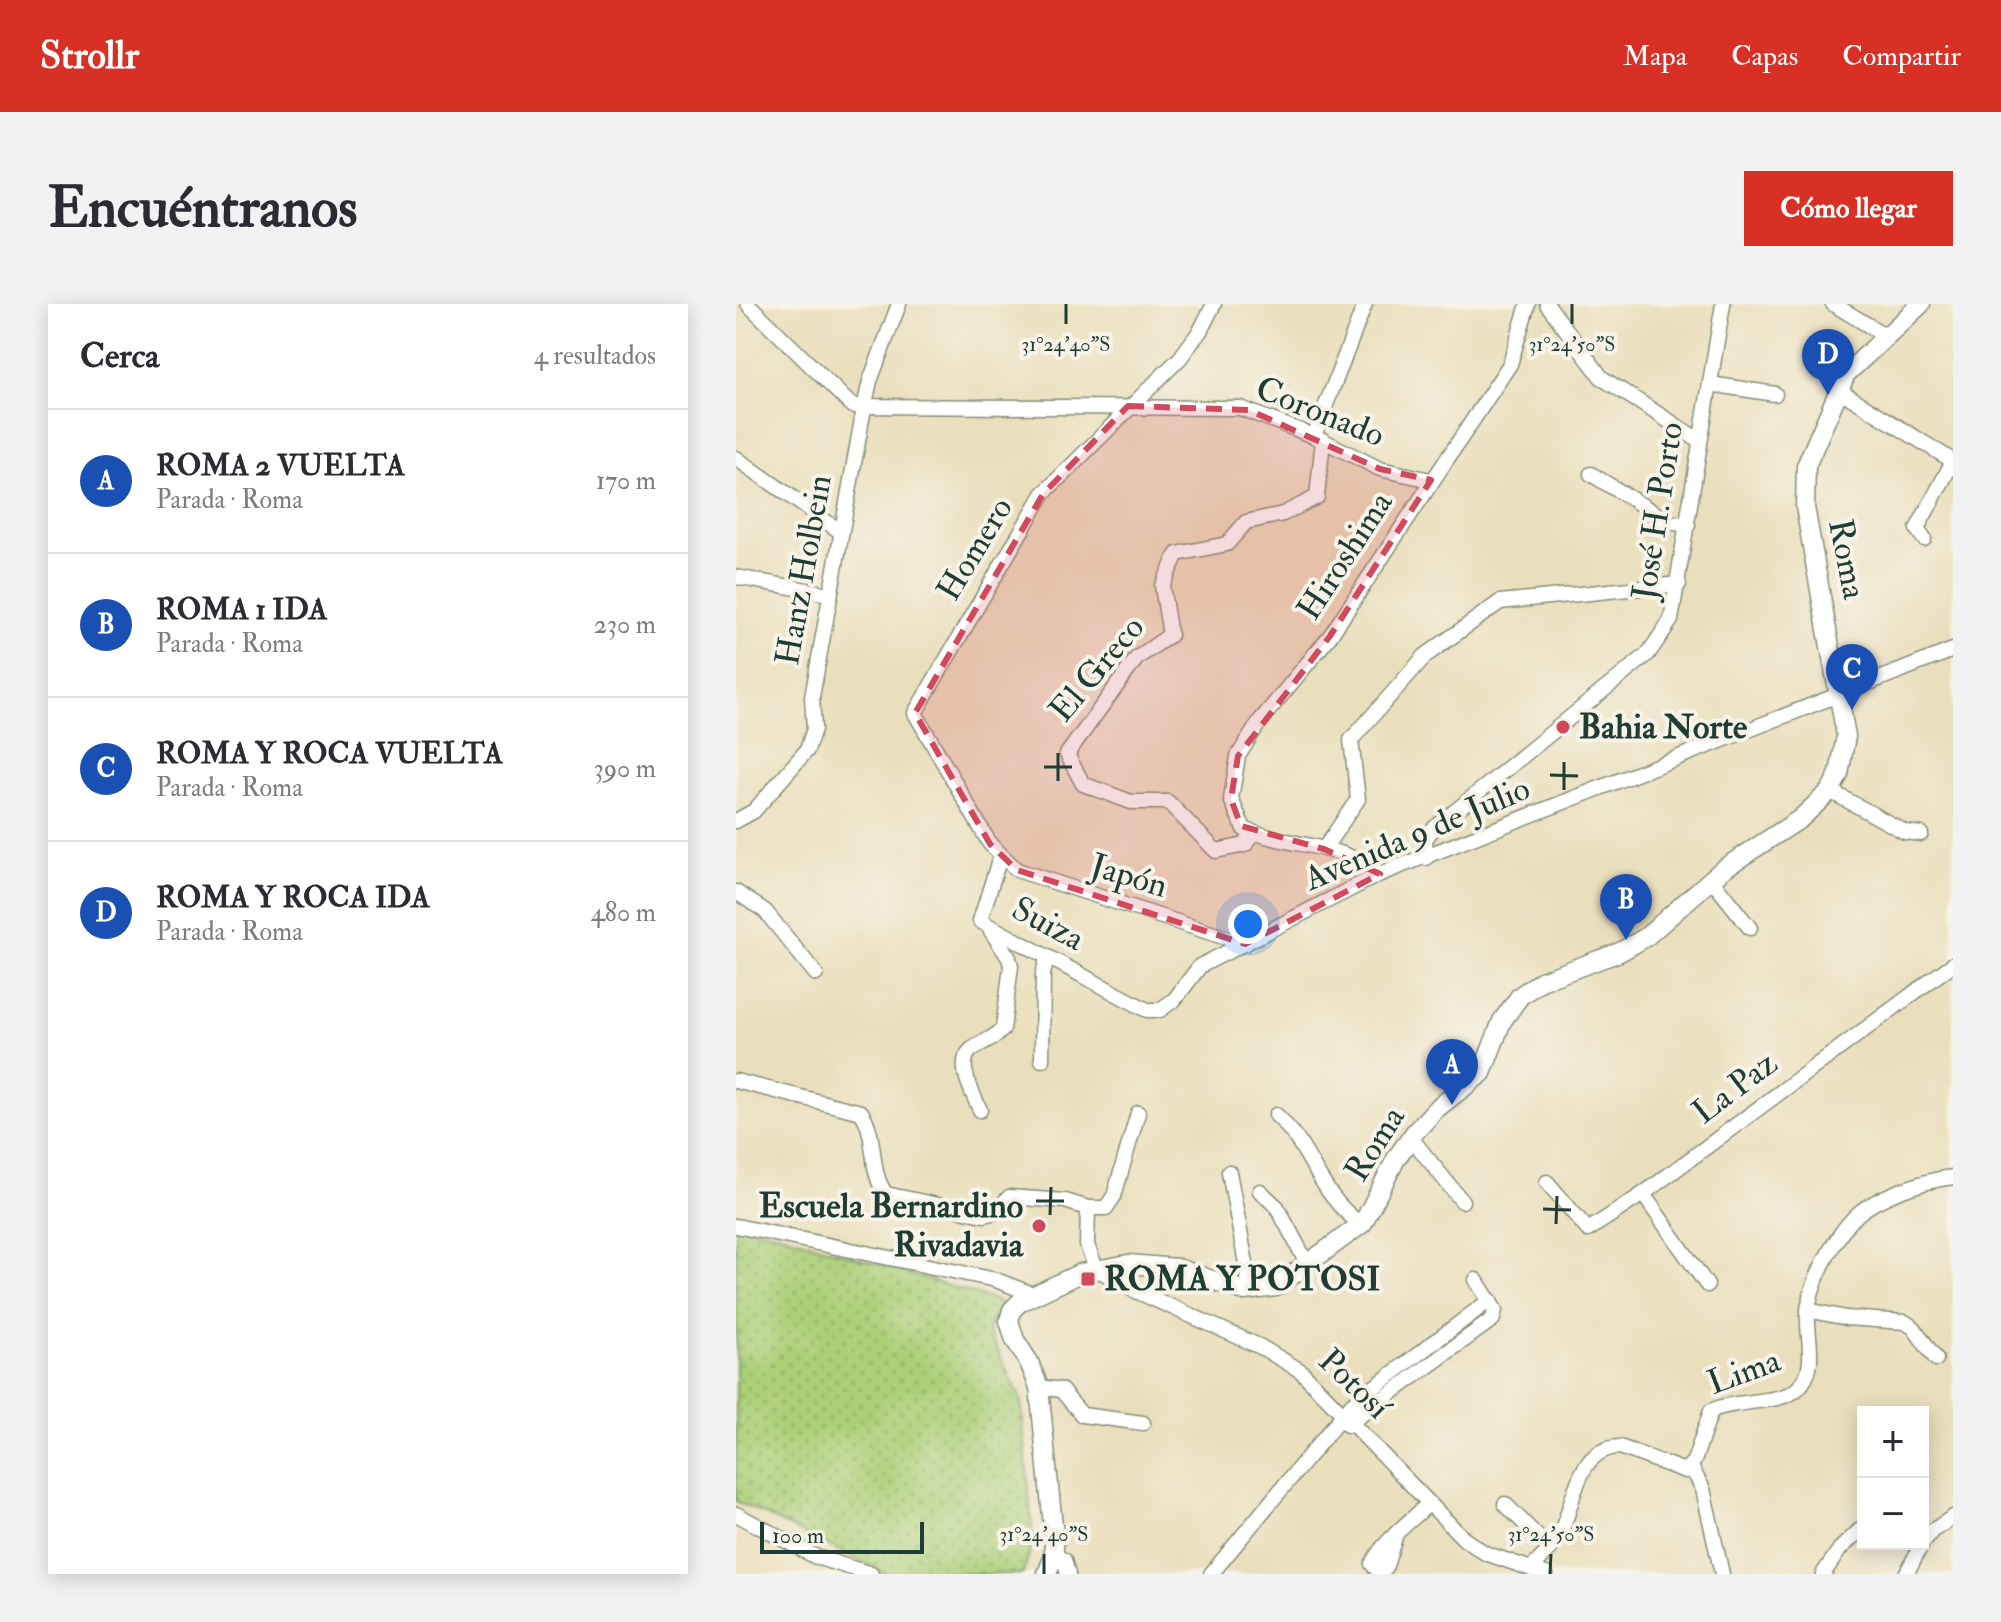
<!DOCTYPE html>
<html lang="es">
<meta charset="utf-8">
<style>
:root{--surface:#fff;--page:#f2f2f3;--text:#2b2b33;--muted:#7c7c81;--line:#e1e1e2;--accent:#d93025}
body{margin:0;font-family:"IM FELL Double Pica",serif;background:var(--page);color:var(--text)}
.controls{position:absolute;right:24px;bottom:24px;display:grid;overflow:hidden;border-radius:0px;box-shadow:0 4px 20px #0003}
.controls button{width:72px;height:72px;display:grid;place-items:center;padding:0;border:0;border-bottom:2px solid var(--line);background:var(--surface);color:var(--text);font:40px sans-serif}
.scale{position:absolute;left:24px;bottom:20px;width:164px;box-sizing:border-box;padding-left:8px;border:4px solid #1f3d34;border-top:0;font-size:22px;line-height:28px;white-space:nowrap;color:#1f3d34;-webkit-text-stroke:6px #f7f3e8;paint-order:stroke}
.you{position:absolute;left:512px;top:620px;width:28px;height:28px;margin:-20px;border:6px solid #fff;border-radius:50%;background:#1a73e8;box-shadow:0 0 0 12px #1a73e833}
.badge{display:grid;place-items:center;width:52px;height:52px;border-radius:50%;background:var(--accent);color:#fff;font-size:26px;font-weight:700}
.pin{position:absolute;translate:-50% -66px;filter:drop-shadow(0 2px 4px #0008)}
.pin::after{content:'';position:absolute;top:42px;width:28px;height:24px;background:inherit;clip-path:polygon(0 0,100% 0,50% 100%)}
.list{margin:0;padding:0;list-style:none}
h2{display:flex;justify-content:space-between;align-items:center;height:104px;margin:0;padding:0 32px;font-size:34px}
h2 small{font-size:26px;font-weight:400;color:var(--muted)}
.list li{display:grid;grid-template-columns:52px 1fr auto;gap:24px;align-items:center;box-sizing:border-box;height:144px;padding:0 32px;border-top:2px solid var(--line)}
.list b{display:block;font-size:30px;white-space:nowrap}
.list p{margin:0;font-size:26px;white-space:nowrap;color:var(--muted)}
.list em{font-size:26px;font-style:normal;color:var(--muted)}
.map{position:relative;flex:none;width:1217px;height:1270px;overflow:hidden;border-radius:0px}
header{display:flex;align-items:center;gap:48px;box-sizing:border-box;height:112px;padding:0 40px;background:var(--accent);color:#fff}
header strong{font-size:38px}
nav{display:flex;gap:44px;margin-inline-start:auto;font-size:28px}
.intro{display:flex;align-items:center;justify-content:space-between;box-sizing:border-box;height:192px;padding:0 48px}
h1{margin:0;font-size:56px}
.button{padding:20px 36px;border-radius:0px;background:var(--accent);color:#fff;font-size:28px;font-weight:700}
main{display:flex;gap:48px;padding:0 48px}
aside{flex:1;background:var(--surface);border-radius:0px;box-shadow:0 4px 20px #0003}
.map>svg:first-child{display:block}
</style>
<header>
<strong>Strollr</strong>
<nav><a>Mapa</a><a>Capas</a><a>Compartir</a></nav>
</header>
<div class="intro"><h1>Encuéntranos</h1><a class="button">Cómo llegar</a></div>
<main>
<aside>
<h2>Cerca<small>4 resultados</small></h2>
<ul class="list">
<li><span class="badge" style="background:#1a4fb4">A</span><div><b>ROMA 2 VUELTA</b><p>Parada · Roma</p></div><em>170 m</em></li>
<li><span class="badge" style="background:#1a4fb4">B</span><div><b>ROMA 1 IDA</b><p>Parada · Roma</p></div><em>230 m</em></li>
<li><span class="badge" style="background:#1a4fb4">C</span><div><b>ROMA Y ROCA VUELTA</b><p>Parada · Roma</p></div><em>390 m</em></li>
<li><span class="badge" style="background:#1a4fb4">D</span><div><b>ROMA Y ROCA IDA</b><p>Parada · Roma</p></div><em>480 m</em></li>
</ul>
</aside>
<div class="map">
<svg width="1217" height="1270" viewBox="0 0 1217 1270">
<defs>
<pattern id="park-dots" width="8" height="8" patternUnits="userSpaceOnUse" patternTransform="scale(2)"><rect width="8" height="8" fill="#accf77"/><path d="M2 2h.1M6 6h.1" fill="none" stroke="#8ba962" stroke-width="1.8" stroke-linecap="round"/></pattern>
</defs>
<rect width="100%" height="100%" fill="#f7f3e8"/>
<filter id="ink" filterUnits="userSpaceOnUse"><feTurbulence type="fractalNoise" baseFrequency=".0125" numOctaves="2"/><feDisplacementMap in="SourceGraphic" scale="16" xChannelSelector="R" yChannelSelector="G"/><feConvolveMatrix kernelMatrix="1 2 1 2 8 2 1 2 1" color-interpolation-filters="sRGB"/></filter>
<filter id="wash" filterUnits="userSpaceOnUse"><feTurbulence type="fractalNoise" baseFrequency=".006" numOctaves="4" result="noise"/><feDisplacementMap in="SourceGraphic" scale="32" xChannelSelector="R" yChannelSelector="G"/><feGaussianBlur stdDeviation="1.8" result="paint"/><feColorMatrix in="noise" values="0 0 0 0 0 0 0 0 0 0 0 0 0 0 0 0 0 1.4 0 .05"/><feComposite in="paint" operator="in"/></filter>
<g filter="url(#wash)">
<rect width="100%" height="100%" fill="#eadfbc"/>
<!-- park -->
<polygon fill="url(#park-dots)" stroke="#668656" stroke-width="2" points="0,922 45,930 264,998 252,1027 285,1095 297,1236 287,1270 151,1270 0,1197"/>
</g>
<g filter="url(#ink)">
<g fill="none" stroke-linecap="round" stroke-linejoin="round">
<!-- minor casing -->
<g stroke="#848e78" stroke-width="17">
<g id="minor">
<polyline points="12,0 116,102 504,104 578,132 644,165 695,176"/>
<polyline points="478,0 464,27 444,54 307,190 179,409 254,540 281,566 509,640"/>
<polyline points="811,0 866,74 964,137"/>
<polyline points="1097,0 1150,32"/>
<polyline points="974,80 1039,90"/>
<polyline points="1101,85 1217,157"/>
<polyline points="578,132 629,0"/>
<polyline points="0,154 105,228"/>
<polyline points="855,170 933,218 952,221"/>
<polyline points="1188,235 1181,225 1217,157"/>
<polyline points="0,273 93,290"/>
<polyline points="1094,487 1169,528 1185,530"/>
<polyline points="0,517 18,507 71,446 78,425 76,393 128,104 134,77 163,0"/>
<polyline points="517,529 509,541 480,547 432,498 395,498 347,480 331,450 401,354 434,331 426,282 441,250 491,240 510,218 547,210 581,193 587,136"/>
<polyline points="588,545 622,495 615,436 689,352 764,298 943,280"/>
<polyline points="264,553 244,617 411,706 424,706 439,695 464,662 644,570 1217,346"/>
<polyline points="690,554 689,535 696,526 912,350 935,316 987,0"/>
<path d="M644,570C607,539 552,543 508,525L495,495L502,452L524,417L594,332L774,60L792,0"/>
<polyline points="975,575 1014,624"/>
<polyline points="0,588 29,607 80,670"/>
<polyline points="306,756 307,670 311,655"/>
<path d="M0,777L125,808C142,832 132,867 150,890L248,911L260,908L273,893L329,897L352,904L351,941L360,964L391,983L525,1043L565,1067L728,1235L749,1249L810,1270"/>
<path d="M244,806C238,791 219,760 235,746C245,738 258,735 267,725L275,662L273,654L255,627"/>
<path d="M540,811C577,845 581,890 626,921"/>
<polyline points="675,834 726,897"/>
<polyline points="493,868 511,965 512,988"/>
<polyline points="811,878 852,926 907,890"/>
<polyline points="524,887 541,903 572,961"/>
<polyline points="352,904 370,904 378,892 402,809"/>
<polyline points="0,922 260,976 296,990"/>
<polyline points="971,981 907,890 1217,660"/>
<polyline points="1072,1006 1110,1014 1169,1018 1178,1024 1200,1055"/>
<polyline points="303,1083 325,1086 346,1111 407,1119"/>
<polyline points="611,1121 757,1015 759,1006 740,976"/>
<polyline points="955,1163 967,1185 986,1270"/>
<polyline points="769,1200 814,1245"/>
<polyline points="0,1210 80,1253 135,1270"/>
<path d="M659,1233L649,1265L643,1268L636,1260C646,1238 675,1217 692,1200"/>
<polyline points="1187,1238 1196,1227 1217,1213"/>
<polyline points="318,1251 328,1256 332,1270"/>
<path d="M795,1265C806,1253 820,1241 826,1225C839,1196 841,1144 884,1143L949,1167L958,1157L975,1107C997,1095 1046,1101 1062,1084C1083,1064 1070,1033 1072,1008C1074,977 1104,920 1131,903C1153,889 1190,876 1217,873"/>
<polyline points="475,1270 616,1100 754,996"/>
<polyline points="1087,1270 1104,1245 1127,1223"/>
<polyline points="1170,1270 1186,1240"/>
</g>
</g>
<!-- major casing -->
<g stroke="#848e78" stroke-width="21">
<polyline id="major" points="311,1270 318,1251 318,1232 303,1083 293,1058 279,1036 273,1017 276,1006 284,998 345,969 392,960 441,964 508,987 540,983 627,919 661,853 679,828 700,805 746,769 766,717 784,692 805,677 884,648 910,633 987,565 1064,515 1094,487 1103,470 1110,432 1069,203 1070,162 1110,70 1185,0"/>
</g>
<!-- minor -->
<use href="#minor" stroke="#fff" stroke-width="14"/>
<!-- major -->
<use href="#major" stroke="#fff" stroke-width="18"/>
</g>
</g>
<!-- marked area -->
<path fill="#d1495b" fill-opacity="0.2" stroke="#d1495b" stroke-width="6" stroke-dasharray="16 10" stroke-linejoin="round" d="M392,102L513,106L644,165L695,176L594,332L502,452L495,495L505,522L588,545L644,570L509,640L281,566L254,540L179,409L307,190Z"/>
<!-- ticks -->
<path fill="none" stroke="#1f3d34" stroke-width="3" d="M330,20V0M836,20V0M308,463H336M814,471L842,472M322,477V449M828,486V458M300,897H328M807,905L835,906M314,911L315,883M820,920L821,892M308,1270V1250M814,1270L815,1250"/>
<!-- markers -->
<g fill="#d1495b" stroke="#f7f3e8" stroke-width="3">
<circle cx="827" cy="423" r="8"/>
<circle cx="303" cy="922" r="8"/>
<rect x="344" y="967" width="16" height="16" rx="4"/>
</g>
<g text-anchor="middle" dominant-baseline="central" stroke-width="8" stroke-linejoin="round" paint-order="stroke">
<!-- street labels -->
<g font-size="34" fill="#1f3d34" stroke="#f7f3e8">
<text transform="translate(584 108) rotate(22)">Coronado</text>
<text transform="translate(922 207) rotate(-81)">José H. Porto</text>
<text transform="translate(239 245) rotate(-59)">Homero</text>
<text transform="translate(609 252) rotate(-57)">Hiroshima</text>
<text transform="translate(1111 255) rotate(79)">Roma</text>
<text transform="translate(68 266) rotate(-80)">Hanz Holbein</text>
<text transform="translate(361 365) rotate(-50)">El Greco</text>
<text transform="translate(681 530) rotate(-23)">Avenida 9 de Julio</text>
<text transform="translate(393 572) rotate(17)">Japón</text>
<text transform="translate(312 620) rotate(28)">Suiza</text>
<text transform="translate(999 784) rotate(-37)">La Paz</text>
<text transform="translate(639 840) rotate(-58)">Roma</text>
<text transform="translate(1008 1068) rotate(-20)">Lima</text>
<text transform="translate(618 1080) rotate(44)">Potosí</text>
</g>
<!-- poi labels -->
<g font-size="34" font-weight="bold" fill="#1f3d34" stroke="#f7f3e8" text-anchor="start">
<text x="843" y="423">Bahia Norte</text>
<text x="287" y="902" text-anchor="end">Escuela Bernardino<tspan x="287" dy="39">Rivadavia</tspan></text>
<text x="368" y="975">ROMA Y POTOSI</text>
</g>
</g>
<g font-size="20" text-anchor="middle" fill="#1f3d34" stroke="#f7f3e8" stroke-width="8" stroke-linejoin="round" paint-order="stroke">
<text x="330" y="47">31°24'40"S</text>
<text x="836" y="47">31°24'50"S</text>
<text x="308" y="1237">31°24'40"S</text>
<text x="815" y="1237">31°24'50"S</text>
</g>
</svg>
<div class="controls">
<button>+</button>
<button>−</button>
</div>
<div class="scale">100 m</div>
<div class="you"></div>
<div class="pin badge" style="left:716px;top:801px;background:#1a4fb4">A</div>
<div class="pin badge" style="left:890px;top:636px;background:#1a4fb4">B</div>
<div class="pin badge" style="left:1116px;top:406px;background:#1a4fb4">C</div>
<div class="pin badge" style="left:1092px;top:91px;background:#1a4fb4">D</div>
</div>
</main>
